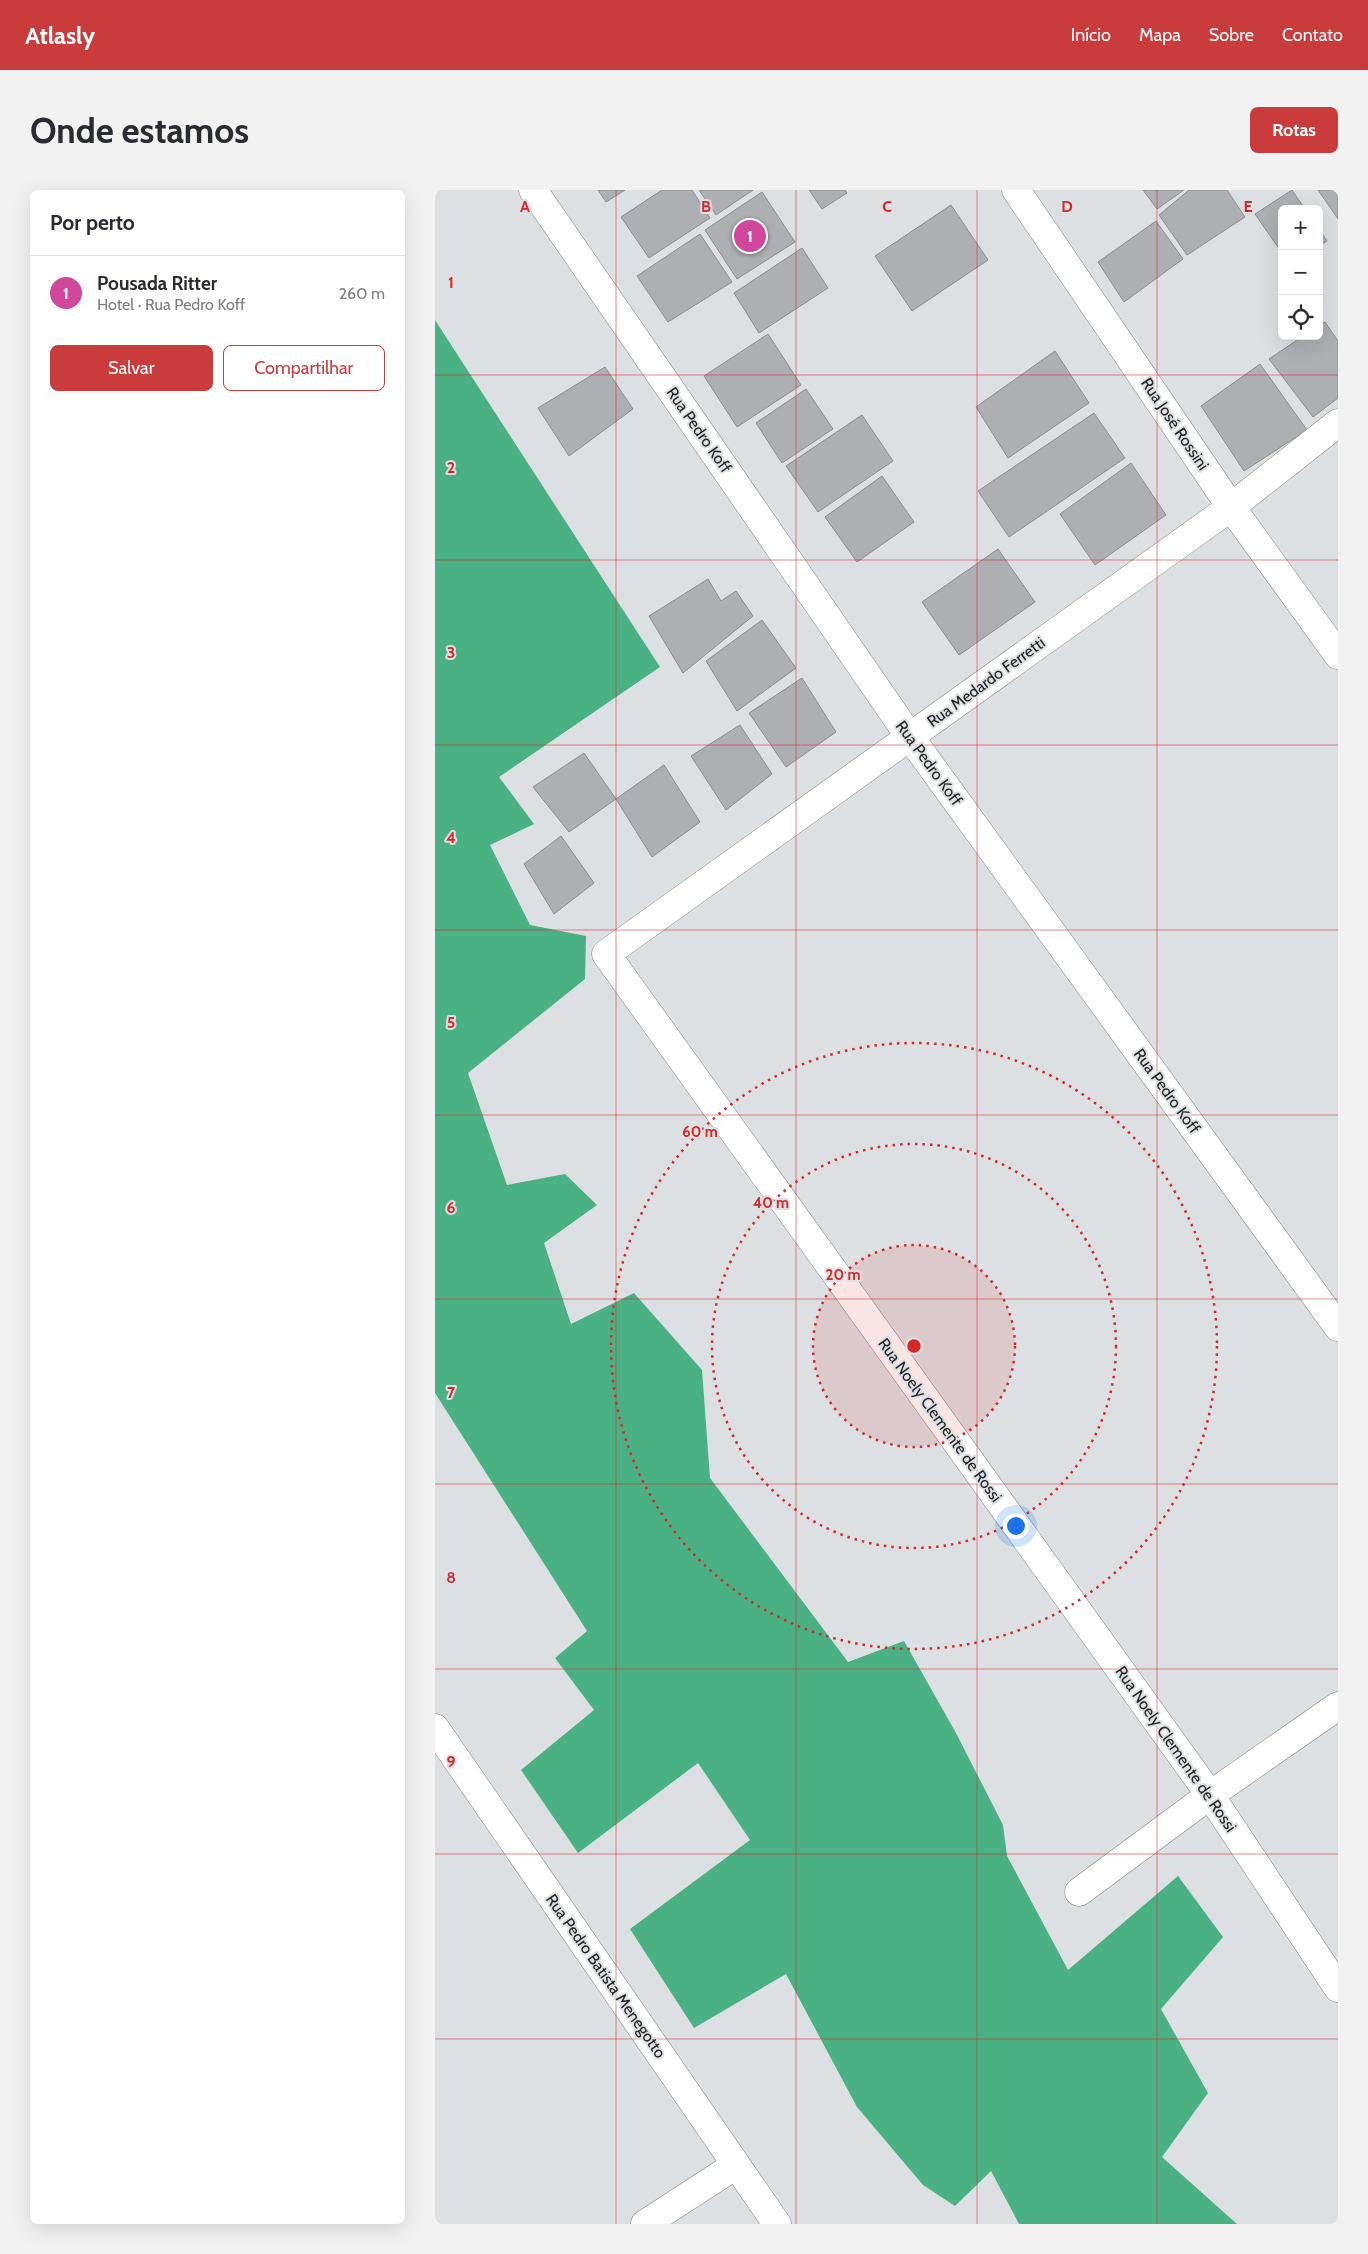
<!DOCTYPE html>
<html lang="pt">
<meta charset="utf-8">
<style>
:root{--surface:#fff;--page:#f2f2f3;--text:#2b2b33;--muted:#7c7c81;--line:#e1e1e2;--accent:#ca3b3b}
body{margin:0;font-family:Cabin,sans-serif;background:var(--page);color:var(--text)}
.controls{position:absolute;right:15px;top:15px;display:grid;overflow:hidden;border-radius:8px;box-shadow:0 5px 20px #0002}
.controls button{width:45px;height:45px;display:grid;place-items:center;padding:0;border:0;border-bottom:1px solid var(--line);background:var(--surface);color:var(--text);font:25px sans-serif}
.you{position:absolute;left:580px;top:1335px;width:18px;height:18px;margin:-12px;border:4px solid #fff;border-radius:50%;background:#1a73e8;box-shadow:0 0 0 8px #1a73e833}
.badge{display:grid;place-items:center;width:32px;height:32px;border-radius:50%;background:var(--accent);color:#fff;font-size:16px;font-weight:700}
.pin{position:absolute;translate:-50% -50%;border:2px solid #fff;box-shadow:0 1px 5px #0006}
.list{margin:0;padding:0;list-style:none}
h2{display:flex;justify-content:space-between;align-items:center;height:65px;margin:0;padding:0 20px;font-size:21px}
h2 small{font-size:16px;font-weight:400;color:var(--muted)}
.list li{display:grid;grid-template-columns:32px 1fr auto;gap:15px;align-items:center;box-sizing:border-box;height:75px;padding:0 20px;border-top:1px solid var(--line)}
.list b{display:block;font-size:19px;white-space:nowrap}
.list p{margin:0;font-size:16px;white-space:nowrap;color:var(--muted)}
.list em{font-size:16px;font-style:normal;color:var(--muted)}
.actions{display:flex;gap:10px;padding:15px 20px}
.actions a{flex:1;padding:11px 0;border:1px solid var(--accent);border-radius:8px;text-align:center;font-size:18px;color:var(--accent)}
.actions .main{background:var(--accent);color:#fff}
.icon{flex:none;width:28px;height:28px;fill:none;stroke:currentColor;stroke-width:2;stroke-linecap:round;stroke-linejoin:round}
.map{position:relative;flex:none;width:903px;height:2034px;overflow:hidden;border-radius:8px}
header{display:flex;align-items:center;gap:30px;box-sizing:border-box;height:70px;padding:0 25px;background:var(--accent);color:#fff}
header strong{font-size:24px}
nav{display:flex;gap:28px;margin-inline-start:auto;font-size:18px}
.intro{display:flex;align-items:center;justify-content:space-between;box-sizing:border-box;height:120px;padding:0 30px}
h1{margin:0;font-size:35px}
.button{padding:12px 22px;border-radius:8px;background:var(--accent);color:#fff;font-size:18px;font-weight:700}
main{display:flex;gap:30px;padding:0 30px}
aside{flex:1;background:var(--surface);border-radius:8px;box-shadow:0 5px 20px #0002}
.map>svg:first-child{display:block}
</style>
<header>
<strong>Atlasly</strong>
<nav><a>Início</a><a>Mapa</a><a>Sobre</a><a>Contato</a></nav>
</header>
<div class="intro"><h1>Onde estamos</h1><a class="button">Rotas</a></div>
<main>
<aside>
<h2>Por perto<small></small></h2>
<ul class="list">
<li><span class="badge" style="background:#d1479c">1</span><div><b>Pousada Ritter</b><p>Hotel · Rua Pedro Koff</p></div><em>260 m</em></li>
</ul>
<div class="actions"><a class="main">Salvar</a><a>Compartilhar</a></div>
</aside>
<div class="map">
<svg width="903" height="2034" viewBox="0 0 903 2034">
<rect width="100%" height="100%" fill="#dde0e3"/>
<!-- forest -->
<polygon fill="#4ab184" points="0,130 225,477 64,587 99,634 55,655 95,735 151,746 150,789 33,883 72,995 130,984 162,1015 109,1053 136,1134 199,1103 267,1180 275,1288 413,1472 469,1451 521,1543 568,1635 572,1666 633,1780 743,1686 788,1747 726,1819 773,1903 727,1967 802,2034 584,2034 556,1981 520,2016 488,1995 422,1917 351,1784 259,1838 195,1739 315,1650 263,1573 143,1663 86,1580 159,1520 120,1468 152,1441 0,1203"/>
<!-- building -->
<g fill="#adafb2" stroke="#8a8c90">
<polygon points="163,0 190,0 171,12"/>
<polygon points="227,0 257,0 275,28 214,68 186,27"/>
<polygon points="264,0 318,0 281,25"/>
<polygon points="374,0 410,0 412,3 387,19"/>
<polygon points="708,0 749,0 722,19"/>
<polygon points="754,0 792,0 810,27 752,65 724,25"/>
<polygon points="857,0 870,19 847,19 847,63 820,24"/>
<polygon points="883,0 903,0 903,29"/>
<polygon points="327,2 360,52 302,89 270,40"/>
<polygon points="516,15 553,70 477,121 440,66"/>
<polygon points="721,31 748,69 689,112 663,72"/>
<polygon points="884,39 892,51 884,56"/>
<polygon points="265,44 297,92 233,132 202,86"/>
<polygon points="367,58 393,98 324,143 299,103"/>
<polygon points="890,132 903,151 903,208 878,227 834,169 868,146 884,146 884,136"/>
<polygon points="333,144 366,195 302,237 269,186"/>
<polygon points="620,161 654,213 573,268 541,217"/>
<polygon points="825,174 872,240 809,281 766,216"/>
<polygon points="170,177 198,219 134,266 103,218"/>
<polygon points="371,199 398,239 347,273 321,233"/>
<polygon points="659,223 690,268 574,347 543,301"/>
<polygon points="427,225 458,271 383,322 351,276"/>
<polygon points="696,273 731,325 660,375 625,324"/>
<polygon points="447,286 479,332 422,372 390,327"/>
<polygon points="563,359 600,412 524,465 487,412"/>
<polygon points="273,389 286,411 301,401 318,426 248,483 214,426"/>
<polygon points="327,430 361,478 302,521 271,471"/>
<polygon points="367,488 401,542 351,577 314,523"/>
<polygon points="305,535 337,584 291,620 256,566"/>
<polygon points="149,563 181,609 134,642 98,597"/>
<polygon points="229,575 265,632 217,667 181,609"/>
<polygon points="126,646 159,693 119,724 89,674"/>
</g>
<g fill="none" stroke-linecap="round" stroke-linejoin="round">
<!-- minor casing -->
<g stroke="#838488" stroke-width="29">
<g id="minor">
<polyline points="98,0 475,547 903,1137"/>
<polyline points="581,0 796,317 903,465"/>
<polyline points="903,233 796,317 171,764 775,1605 903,1798"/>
<polyline points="0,1538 342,2034"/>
<polyline points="644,1702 775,1605 903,1516"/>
<polyline points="210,2034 301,1975"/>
</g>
</g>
<!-- minor -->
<use href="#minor" stroke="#fff" stroke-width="28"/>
</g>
<!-- grid -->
<path fill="none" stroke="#d62828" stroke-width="1" stroke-opacity="0.55" d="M181,0V2034M361,0V2034M542,0V2034M722,0V2034M0,185H903M0,370H903M0,555H903M0,740H903M0,925H903M0,1109H903M0,1294H903M0,1479H903M0,1664H903M0,1849H903"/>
<!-- distance rings -->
<circle cx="479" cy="1156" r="101" fill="#d62828" fill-opacity=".12"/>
<g fill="none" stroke="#d62828" stroke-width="2.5" stroke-dasharray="2.5 5">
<circle cx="479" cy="1156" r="101"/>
<circle cx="479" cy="1156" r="202"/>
<circle cx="479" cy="1156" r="303"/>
</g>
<g text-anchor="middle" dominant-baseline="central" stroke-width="4" stroke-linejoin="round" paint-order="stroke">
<!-- street labels -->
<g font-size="16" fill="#212123" stroke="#dde0e3">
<text transform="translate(740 234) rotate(56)">Rua José Rossini</text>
<text transform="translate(264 240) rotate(55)">Rua Pedro Koff</text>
<text transform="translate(551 492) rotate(-36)">Rua Medardo Ferretti</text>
<text transform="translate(494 573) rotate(54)">Rua Pedro Koff</text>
<text transform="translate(732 901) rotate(54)">Rua Pedro Koff</text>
<text transform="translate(505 1230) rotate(54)">Rua Noely Clemente de Rossi</text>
<text transform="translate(741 1559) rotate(55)">Rua Noely Clemente de Rossi</text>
<text transform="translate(171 1786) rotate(55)">Rua Pedro Batista Menegotto</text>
</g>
</g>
<g font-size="16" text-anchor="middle" font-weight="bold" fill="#d62828" stroke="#dde0e3" stroke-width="4" stroke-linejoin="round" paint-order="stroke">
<text x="90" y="22">A</text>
<text x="271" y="22">B</text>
<text x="452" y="22">C</text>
<text x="632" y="22">D</text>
<text x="813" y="22">E</text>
<text x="16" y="98">1</text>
<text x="16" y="283">2</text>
<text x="16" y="468">3</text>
<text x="16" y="653">4</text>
<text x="16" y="838">5</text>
<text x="16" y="1023">6</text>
<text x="16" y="1208">7</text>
<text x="16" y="1393">8</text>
<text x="16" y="1577">9</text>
</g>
<circle cx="479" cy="1156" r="8" fill="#d62828" stroke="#dde0e3" stroke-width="2.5"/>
<g font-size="15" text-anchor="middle" font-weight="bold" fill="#d62828" stroke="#dde0e3" stroke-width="4" stroke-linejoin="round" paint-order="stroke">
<text x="265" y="947">60 m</text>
<text x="336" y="1018">40 m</text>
<text x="408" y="1090">20 m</text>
</g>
</svg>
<div class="controls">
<button>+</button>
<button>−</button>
<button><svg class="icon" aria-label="locate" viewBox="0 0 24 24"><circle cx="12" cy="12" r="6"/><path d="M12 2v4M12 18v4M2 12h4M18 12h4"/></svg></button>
</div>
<div class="you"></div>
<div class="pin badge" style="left:315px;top:46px;background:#d1479c">1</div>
</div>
</main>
